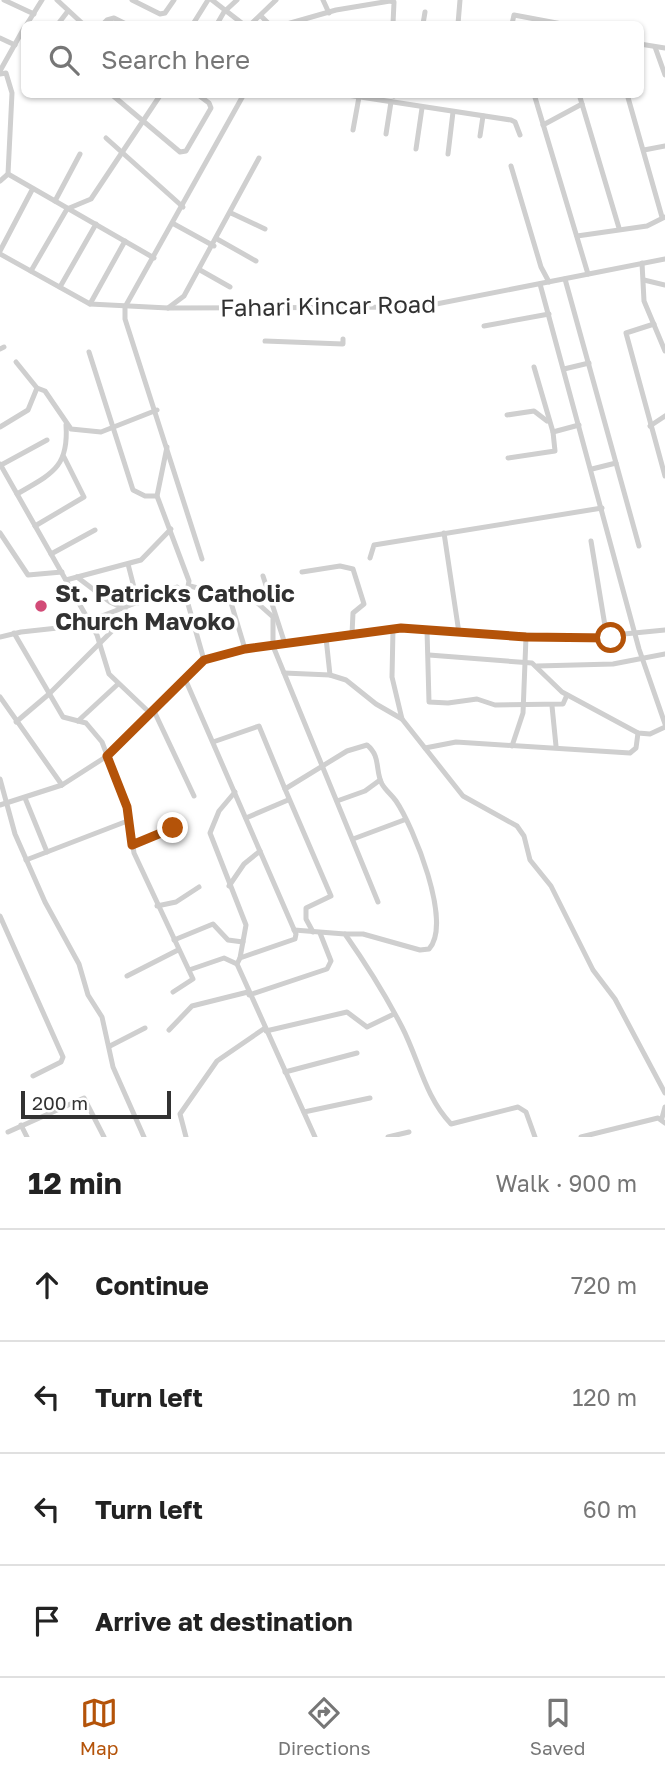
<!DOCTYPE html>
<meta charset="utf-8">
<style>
:root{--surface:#fff;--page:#f2f2f2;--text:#222;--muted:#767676;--line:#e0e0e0;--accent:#b45309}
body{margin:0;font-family:"Golos Text",sans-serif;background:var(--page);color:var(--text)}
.scale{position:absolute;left:21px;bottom:18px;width:150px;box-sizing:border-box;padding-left:7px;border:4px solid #323232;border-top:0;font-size:19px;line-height:24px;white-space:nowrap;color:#323232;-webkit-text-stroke:5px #fff;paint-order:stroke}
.stop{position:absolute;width:21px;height:21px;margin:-16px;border:5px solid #b45309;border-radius:50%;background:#fff}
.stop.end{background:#b45309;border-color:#fff;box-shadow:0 2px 7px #0008}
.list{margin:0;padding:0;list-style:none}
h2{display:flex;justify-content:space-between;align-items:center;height:91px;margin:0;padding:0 28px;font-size:30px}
h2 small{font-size:23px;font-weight:400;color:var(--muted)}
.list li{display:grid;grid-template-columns:46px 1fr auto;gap:21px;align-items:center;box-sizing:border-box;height:112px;padding:0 28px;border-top:2px solid var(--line)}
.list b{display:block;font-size:26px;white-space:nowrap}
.list em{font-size:23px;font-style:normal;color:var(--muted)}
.icon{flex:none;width:38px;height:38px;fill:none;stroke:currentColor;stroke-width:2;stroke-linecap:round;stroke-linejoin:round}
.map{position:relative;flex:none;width:665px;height:1137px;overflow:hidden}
.search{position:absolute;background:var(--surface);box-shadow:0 2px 5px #0004;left:21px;right:21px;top:21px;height:77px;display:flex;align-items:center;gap:18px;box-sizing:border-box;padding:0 24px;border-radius:10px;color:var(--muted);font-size:26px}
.sheet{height:539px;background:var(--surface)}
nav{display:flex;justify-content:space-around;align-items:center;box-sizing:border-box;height:98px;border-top:2px solid var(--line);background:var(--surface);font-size:19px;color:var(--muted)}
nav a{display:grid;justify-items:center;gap:4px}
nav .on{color:var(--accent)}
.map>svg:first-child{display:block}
</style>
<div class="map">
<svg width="665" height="1137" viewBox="0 0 665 1137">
<rect width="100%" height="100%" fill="#fff"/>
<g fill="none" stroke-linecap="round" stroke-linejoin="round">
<!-- minor -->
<g stroke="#cfcfcf" stroke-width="5">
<polyline points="4,0 34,14"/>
<polyline points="57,0 83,24"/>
<polyline points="132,0 160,14 165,13 174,0"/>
<polyline points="212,0 243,24"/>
<polyline points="323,0 329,13"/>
<polyline points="261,16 269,24"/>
<polyline points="27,24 42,0"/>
<polyline points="58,24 68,11"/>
<polyline points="103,24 107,20 114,18 126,24"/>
<polyline points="193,24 208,0"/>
<polyline points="217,24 224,12 237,0"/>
<polyline points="251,24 276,0"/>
<polyline points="287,24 336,10 390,1 394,2 393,24"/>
<polyline points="423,24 425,12"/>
<polyline points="458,24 460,0"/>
<polyline points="512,24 514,15 562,24"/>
<polyline points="0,38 15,45"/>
<polyline points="640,44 665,48"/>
<polyline points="655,47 665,75"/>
<polyline points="0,71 24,28"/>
<polyline points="0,74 6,73 12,93 8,174 0,181"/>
<polyline points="111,94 180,152 186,151 211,108 209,103 197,94"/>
<polyline points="341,94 511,120 515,122 520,135"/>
<polyline points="534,94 588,274"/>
<polyline points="579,94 619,228"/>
<polyline points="627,94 662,217"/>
<polyline points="394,96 395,94"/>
<polyline points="543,125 582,104"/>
<polyline points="353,130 359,97"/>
<polyline points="386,134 391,102"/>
<polyline points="480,136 483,116"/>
<polyline points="106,138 183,207"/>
<polyline points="416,149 422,108"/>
<polyline points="644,150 665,146"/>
<polyline points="448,154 453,112"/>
<polyline points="511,166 541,267 549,282"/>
<polyline points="8,174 154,258"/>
<polyline points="55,201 80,154"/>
<polyline points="231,213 265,229"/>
<polyline points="174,224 214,246"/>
<polyline points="577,236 647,226 665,217"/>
<polyline points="217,239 256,261"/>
<polyline points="0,251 32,190"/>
<polyline points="0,254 90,304 168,308 421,307 665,259"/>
<polyline points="642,263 644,301 665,351"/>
<polyline points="200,270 230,287"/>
<polyline points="31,271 67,209 91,199 161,94"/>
<polyline points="565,279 639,546"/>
<polyline points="644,280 665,285"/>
<polyline points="540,284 639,649 665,724"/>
<polyline points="60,287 96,224"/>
<polyline points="90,304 125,241"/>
<polyline points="168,308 184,296 259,158"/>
<polyline points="654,324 626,333 665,476"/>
<polyline points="484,326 549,314"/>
<polyline points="265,341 343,344 343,339"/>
<polyline points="0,349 4,347"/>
<polyline points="89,352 133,490 145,496 157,496"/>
<polyline points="16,362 37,388 45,391 71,429 101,432 157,410"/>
<polyline points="534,367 553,432 579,425"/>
<polyline points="564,369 589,363"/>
<polyline points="507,415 534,411 547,421"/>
<polyline points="650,426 665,416"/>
<polyline points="0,427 28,410 37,388"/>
<polyline points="167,447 157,496 189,581 186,597"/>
<polyline points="508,458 555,451 553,432"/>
<polyline points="0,464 97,635 109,674 151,714"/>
<polyline points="1,465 47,440"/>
<polyline points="592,469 616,463"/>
<path d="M17,494C51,474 69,468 66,425"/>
<polyline points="35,526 84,497 64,457"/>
<polyline points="0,533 28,575 62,572"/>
<polyline points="444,533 459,633"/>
<polyline points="591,541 607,638"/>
<polyline points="51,554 95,530"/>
<polyline points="370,558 374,545 602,508"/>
<polyline points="202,559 125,319 125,307 244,94"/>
<polyline points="128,564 138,603"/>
<polyline points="302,572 340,566 353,569 364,604 353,613 352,634"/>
<polyline points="263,576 285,644"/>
<polyline points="66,580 141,560 171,529"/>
<polyline points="190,586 229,596 245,649"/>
<polyline points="231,601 254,600 273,617 273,646 378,902"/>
<polyline points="393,629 392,677 402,719"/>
<polyline points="427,630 429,702 448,703 477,699 495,705 563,704 567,695"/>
<polyline points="14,633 63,717 86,723 102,742 127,807 134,853 193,979 173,992"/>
<polyline points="0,637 21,632 76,626 177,587 186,597 204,660"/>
<polyline points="326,638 330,675"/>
<polyline points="429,655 532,663 562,692 638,733 650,734 665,727"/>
<polyline points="537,666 613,664 665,654"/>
<polyline points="284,673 330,675 346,680 376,704 402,719 463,796 517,826 524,836 530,860 551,886 593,970 615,999 665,1093"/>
<polyline points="186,681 296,934 295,939 240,958 237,964 315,1137"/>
<polyline points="0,697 62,785"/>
<polyline points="552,706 556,746"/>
<polyline points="154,711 194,796"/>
<polyline points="78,721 118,684"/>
<polyline points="16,722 49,694 126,617 125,609 110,602 77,577"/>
<polyline points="213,742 259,726 285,789"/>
<polyline points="512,746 523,713 526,637"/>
<polyline points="425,748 456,742 630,753 636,748 638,733"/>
<polyline points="0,779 15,834 45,902 79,964 88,995 102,1017 113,1067 144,1137"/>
<polyline points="235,792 219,811 210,833 246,925 240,958"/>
<polyline points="25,798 47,852"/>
<polyline points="337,801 365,791 380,780"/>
<polyline points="0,805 62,785 104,758 204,660 233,651 401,628 583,638 665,630"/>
<polyline points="246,818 288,800"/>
<polyline points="353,839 404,820"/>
<polyline points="132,845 172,828"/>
<polyline points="26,860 130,820"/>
<polyline points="229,886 244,864 260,851"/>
<polyline points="157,906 176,902 199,887"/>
<polyline points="0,916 63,1057 61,1062 33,1076"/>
<path d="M294,930L345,934C366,964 385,994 402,1027C419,1060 425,1097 451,1124L518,1107L526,1112L535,1137"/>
<path d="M313,932L306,919V908L331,896L285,789L347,751L367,745C381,756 375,771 382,784C386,791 392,795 396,801C413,826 453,923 429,949L420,950L363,934H345"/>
<polyline points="174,940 213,924 228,940 243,942"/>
<polyline points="189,970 224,958 237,964"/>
<polyline points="127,976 178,950"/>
<polyline points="249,995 327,969 331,961 320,933"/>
<polyline points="169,1030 192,1006 248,992"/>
<polyline points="266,1031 347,1012 367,1027 394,1014"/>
<polyline points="110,1046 145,1028"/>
<polyline points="285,1072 357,1053"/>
<polyline points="304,1112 370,1098"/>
<polyline points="662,1118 665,1107"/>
<polyline points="21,1125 27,1137"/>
<polyline points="8,1132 84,1098 104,1137"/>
<polyline points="186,1137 180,1114 217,1061 265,1028"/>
<polyline points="388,1137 409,1132"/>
<polyline points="581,1137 658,1118 665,1123"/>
</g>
</g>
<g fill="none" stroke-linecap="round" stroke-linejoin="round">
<!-- route -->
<polyline stroke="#b45309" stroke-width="9" points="173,828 132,845 127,807 107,756 204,660 245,649 401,628 526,637 611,638"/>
</g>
<!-- markers -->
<circle fill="#d24b77" stroke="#fff" stroke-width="2.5" cx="41" cy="606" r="7"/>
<g text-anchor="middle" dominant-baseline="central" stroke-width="7" stroke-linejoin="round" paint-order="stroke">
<!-- street labels -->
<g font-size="24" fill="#323232" stroke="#fff">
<text transform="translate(328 305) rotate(-1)">Fahari Kincar Road</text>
</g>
<!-- poi labels -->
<g font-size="24" font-weight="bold" fill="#323232" stroke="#fff" text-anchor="start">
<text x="55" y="592">St. Patricks Catholic<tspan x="55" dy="28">Church Mavoko</tspan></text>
</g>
</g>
</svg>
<div class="scale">200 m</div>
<div class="stop" style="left:611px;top:638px"></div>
<div class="stop end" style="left:173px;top:828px"></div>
<div class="search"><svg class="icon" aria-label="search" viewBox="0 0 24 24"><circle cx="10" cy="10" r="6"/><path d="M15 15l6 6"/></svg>Search here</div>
</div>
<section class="sheet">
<h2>12 min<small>Walk · 900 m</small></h2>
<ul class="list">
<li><svg class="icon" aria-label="ahead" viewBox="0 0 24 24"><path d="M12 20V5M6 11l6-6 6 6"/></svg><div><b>Continue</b></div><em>720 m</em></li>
<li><svg class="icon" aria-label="left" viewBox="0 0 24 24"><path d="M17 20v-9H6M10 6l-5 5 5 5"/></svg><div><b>Turn left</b></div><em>120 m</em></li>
<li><svg class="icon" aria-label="left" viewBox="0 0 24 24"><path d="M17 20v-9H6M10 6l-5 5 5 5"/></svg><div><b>Turn left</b></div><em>60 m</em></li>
<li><svg class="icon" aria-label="arrive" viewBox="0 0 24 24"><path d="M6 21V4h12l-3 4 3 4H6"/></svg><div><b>Arrive at destination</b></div></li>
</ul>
</section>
<nav>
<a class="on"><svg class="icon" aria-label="map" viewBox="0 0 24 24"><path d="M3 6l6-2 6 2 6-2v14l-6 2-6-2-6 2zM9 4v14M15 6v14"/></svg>Map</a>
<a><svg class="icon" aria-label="directions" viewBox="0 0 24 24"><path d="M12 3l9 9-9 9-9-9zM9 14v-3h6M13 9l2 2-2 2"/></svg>Directions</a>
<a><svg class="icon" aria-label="saved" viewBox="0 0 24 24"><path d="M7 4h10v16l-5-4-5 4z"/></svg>Saved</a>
</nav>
